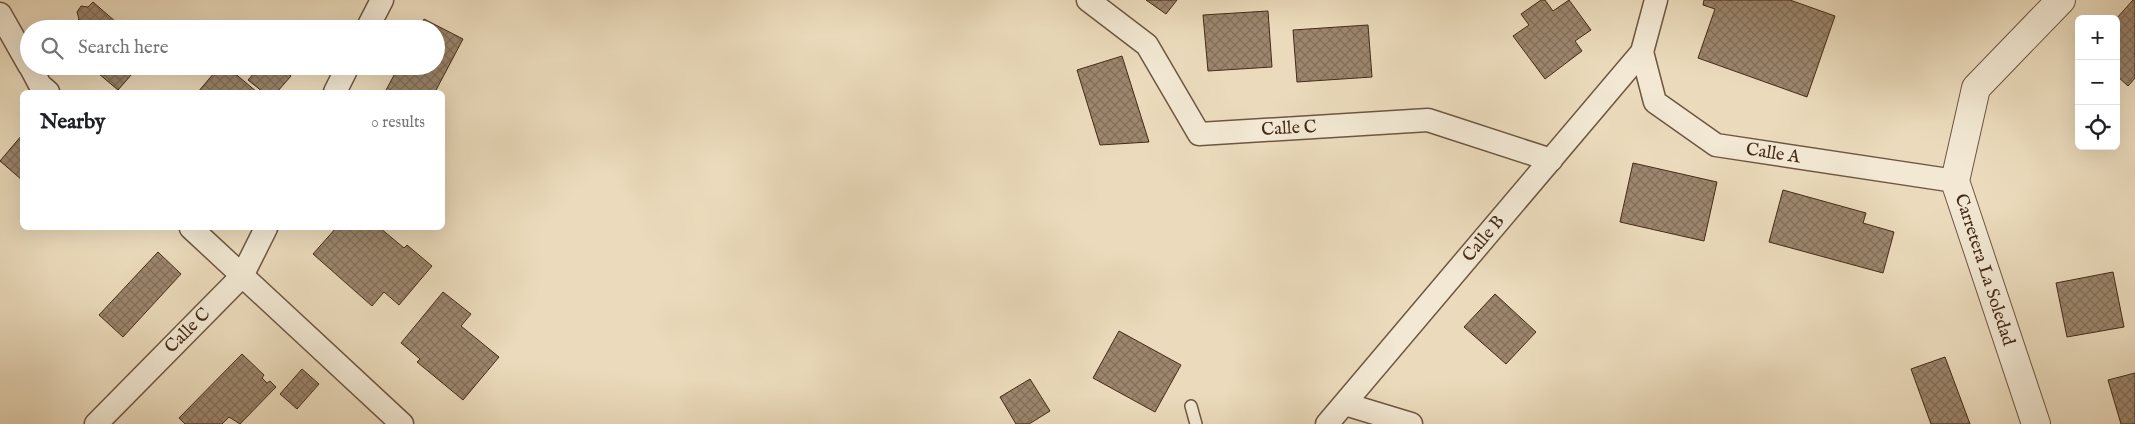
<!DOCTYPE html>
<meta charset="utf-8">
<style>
:root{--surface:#fff;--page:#f2f2f2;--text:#202124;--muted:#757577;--line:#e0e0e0}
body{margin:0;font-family:"IM FELL English",serif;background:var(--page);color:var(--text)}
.controls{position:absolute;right:15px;top:15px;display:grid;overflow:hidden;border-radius:8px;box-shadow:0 5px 20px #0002}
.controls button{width:45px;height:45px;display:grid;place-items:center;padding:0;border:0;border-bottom:1px solid var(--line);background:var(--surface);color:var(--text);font:25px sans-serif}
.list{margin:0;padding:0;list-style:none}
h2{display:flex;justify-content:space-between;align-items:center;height:65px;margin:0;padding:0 20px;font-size:21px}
h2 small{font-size:16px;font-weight:400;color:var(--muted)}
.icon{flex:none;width:28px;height:28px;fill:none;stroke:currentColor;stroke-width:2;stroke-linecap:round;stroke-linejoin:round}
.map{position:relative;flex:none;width:2135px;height:424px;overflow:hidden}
.search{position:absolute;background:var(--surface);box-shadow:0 5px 20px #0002;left:20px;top:20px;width:425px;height:55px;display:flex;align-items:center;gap:12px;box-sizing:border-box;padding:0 18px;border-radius:28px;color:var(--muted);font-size:19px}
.panel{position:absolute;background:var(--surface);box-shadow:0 5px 20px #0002;left:20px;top:90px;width:425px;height:140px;border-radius:8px}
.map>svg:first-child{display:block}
</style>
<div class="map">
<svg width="2135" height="424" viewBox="0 0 2135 424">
<defs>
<pattern id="building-cross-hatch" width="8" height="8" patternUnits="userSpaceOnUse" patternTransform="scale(1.25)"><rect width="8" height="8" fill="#9c866d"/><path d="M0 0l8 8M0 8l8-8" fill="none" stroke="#816e59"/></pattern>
</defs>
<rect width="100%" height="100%" fill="#ebdbbc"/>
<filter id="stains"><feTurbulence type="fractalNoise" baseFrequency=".004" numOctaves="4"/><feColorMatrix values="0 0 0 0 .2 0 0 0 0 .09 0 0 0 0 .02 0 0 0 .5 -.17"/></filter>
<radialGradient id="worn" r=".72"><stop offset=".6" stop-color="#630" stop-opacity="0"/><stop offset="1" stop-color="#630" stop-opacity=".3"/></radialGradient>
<!-- building -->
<g fill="url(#building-cross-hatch)" stroke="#462a18">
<polygon points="1146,0 1177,0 1166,14"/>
<polygon points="1541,0 1545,0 1553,11 1569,0 1591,30 1575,41 1582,51 1545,79 1513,36 1529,25 1521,14"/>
<polygon points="1704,0 1790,0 1835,16 1807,97 1698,58 1715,9 1703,5"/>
<polygon points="2133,0 2135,0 2135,78 2128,86 2116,75 2116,19"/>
<polygon points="93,2 124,29 81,29 75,23 79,19 77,12 81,6 88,7"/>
<polygon points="1268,11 1272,67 1208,71 1203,15"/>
<polygon points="424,19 463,39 435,92 385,92 399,66 436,66 436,29 419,29"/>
<polygon points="1368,25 1372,77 1297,82 1293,30"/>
<polygon points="1122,56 1149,142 1100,145 1077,70"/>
<polygon points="93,66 139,66 118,90 92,68"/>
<polygon points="220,66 226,66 257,92 198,92"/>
<polygon points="260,66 279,66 291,76 277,92 263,92 248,80"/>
<polygon points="22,135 22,180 0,161"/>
<polygon points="1633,163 1717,182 1704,241 1620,222"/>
<polygon points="1783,190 1866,213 1863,223 1894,232 1883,273 1769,242"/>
<polygon points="336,228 380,228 404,248 407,245 432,266 399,305 384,292 372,306 313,254"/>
<polygon points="158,252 181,274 123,337 99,315"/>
<polygon points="2113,272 2124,327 2067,337 2056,283"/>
<polygon points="443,292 471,314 461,326 499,357 463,400 417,362 420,359 401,343"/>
<polygon points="1495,294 1536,332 1506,364 1464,327"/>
<polygon points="1119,331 1181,365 1155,412 1093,378"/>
<polygon points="242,354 264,375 262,378 267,383 270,381 276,387 240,424 229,417 222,424 185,424 179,418"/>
<polygon points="1945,357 1970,424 1931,424 1911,369"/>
<polygon points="302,369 319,384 297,409 280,394"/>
<polygon points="2135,373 2135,424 2121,424 2108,380"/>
<polygon points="1030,379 1050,411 1029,424 1016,424 1000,397"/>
</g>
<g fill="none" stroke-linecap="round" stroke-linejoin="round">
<!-- service casing -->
<g stroke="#6f5641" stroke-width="14">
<polyline id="service" points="1191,406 1196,424"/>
</g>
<!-- minor casing -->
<g stroke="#6f5641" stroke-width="25">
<g id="minor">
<polyline points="1088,0 1147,45 1199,134 1428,120 1551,160"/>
<polyline points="0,14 29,65"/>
<polyline points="367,29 382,0"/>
<polyline points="1642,52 1655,102 1716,145 1955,181"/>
<polyline points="30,66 40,85 48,92"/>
<polyline points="335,92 348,66"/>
<polyline points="191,228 402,424"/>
<polyline points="1345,404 1411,424"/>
<polyline points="96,424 242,276 266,228"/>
<polyline points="1327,424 1642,52 1656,0"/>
</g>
</g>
<!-- tertiary casing -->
<g stroke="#6f5641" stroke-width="30">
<polyline id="tertiary" points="2036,424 1955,181 1976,88 2061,0"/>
</g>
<!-- service -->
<use href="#service" stroke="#f2e8d3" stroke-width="11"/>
<!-- minor -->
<use href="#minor" stroke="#f2e8d3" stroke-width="22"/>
<!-- tertiary -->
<use href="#tertiary" stroke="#f2e8d3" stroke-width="28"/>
</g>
<g text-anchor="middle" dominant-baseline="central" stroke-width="5" stroke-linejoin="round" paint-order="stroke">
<!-- street labels -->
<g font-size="18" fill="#462a18" stroke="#f2e8d3">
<text transform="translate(1289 129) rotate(-3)">Calle C</text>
<text transform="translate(1773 154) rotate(9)">Calle A</text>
<text transform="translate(1484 239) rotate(-50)">Calle B</text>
<text transform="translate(1984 270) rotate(72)">Carretera La Soledad</text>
<text transform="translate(188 331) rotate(-45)">Calle C</text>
</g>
</g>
<rect width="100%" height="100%" filter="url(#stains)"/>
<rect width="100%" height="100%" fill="url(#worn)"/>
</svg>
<div class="controls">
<button>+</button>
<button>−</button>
<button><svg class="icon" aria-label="locate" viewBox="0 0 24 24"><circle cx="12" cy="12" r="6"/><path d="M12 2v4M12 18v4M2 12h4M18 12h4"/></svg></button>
</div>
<div class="search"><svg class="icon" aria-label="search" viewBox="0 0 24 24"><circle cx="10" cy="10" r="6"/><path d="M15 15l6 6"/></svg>Search here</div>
<section class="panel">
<h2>Nearby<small>0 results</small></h2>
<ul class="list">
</ul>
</section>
</div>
